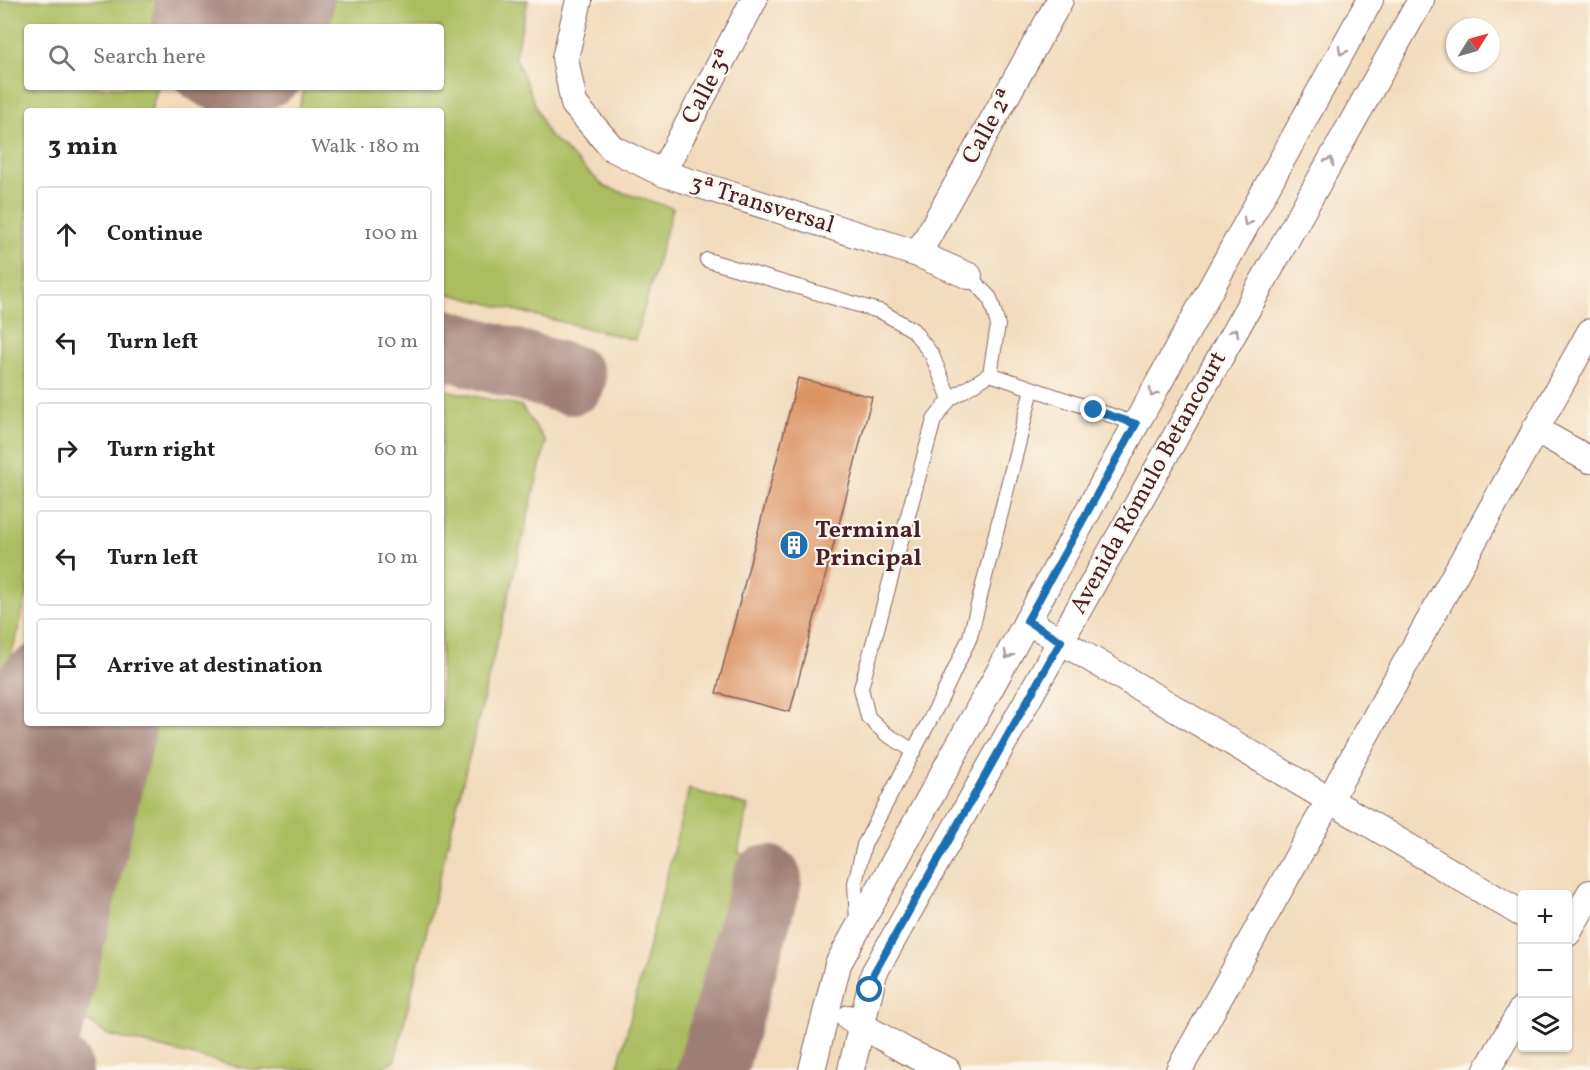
<!DOCTYPE html>
<meta charset="utf-8">
<style>
:root{--surface:#fff;--page:#f2f2f2;--text:#222;--muted:#767676;--line:#e0e0e0}
body{margin:0;font-family:Vollkorn,serif;background:var(--page);color:var(--text)}
.controls{position:absolute;right:18px;bottom:18px;display:grid;overflow:hidden;border-radius:6px;box-shadow:0 2px 4px #0004}
.controls button{width:54px;height:54px;display:grid;place-items:center;padding:0;border:0;border-bottom:2px solid var(--line);background:var(--surface);color:var(--text);font:30px sans-serif}
.compass{position:absolute;left:1446px;top:18px;width:54px;height:54px;border-radius:50%;background:var(--surface);box-shadow:0 2px 4px #0004;rotate:53deg}
.stop{position:absolute;width:18px;height:18px;margin:-14px;border:4px solid #1f6fb2;border-radius:50%;background:#fff}
.stop.end{background:#1f6fb2;border-color:#fff;box-shadow:0 2px 6px #0008}
.list{margin:0;padding:0;list-style:none}
h2{display:flex;justify-content:space-between;align-items:center;height:78px;margin:0;padding:0 24px;font-size:26px}
h2 small{font-size:20px;font-weight:400;color:var(--muted)}
.list li{display:grid;grid-template-columns:39px 1fr auto;gap:18px;align-items:center;box-sizing:border-box;height:96px;margin:0 12px 12px;padding:0 12px;border:2px solid var(--line);border-radius:6px}
.list b{display:block;font-size:22px;white-space:nowrap}
.list em{font-size:20px;font-style:normal;color:var(--muted)}
.icon{flex:none;width:33px;height:33px;fill:none;stroke:currentColor;stroke-width:2;stroke-linecap:round;stroke-linejoin:round}
.map{position:relative;flex:none;width:1590px;height:1070px;overflow:hidden}
.search{position:absolute;background:var(--surface);box-shadow:0 2px 4px #0004;left:24px;top:24px;width:420px;height:66px;display:flex;align-items:center;gap:15px;box-sizing:border-box;padding:0 21px;border-radius:6px;color:var(--muted);font-size:22px}
.panel{position:absolute;background:var(--surface);box-shadow:0 2px 4px #0004;left:24px;top:108px;width:420px;height:618px;border-radius:6px}
.map>svg:first-child{display:block}
</style>
<div class="map">
<svg width="1590" height="1070" viewBox="0 0 1590 1070">
<rect width="100%" height="100%" fill="#fbf7ec"/>
<filter id="ink" filterUnits="userSpaceOnUse"><feTurbulence type="fractalNoise" baseFrequency=".0167" numOctaves="2"/><feDisplacementMap in="SourceGraphic" scale="12" xChannelSelector="R" yChannelSelector="G"/><feConvolveMatrix kernelMatrix="1 2 1 2 8 2 1 2 1" color-interpolation-filters="sRGB"/></filter>
<filter id="wash" filterUnits="userSpaceOnUse"><feTurbulence type="fractalNoise" baseFrequency=".008" numOctaves="4" result="noise"/><feDisplacementMap in="SourceGraphic" scale="24" xChannelSelector="R" yChannelSelector="G"/><feGaussianBlur stdDeviation="1.35" result="paint"/><feColorMatrix in="noise" values="0 0 0 0 0 0 0 0 0 0 0 0 0 0 0 0 0 1.4 0 .05"/><feComposite in="paint" operator="in"/></filter>
<g filter="url(#wash)">
<rect width="100%" height="100%" fill="#f2dbbc"/>
<!-- green -->
<g fill="#abbd60" stroke="#7a6e46" stroke-width="1.5">
<polygon points="0,0 180,0 173,27 27,27 27,87 158,87 151,111 27,111 27,595 0,700"/>
<polygon points="329,0 528,0 515,56 547,133 605,187 673,208 635,340 441,292 441,111 298,111 305,87 441,87 441,27 322,27"/>
<polygon points="441,389 521,406 546,442 395,1060 379,1070 252,1070 108,1035 73,1012 57,972 127,723 441,723"/>
<polygon points="689,789 748,806 738,853 752,855 695,1070 617,1070"/>
</g>
<g fill="none" stroke-linecap="round" stroke-linejoin="round">
<!-- taxiway -->
<g stroke="#9e7d74" stroke-width="70">
<polyline points="441,343 571,380"/>
<polyline points="0,1056 58,1070"/>
<polyline points="712,1070 767,880"/>
</g>
<!-- runway -->
<g stroke="#9e7d74" stroke-width="176">
<polyline points="239,27 246,0"/>
<polyline points="0,1004 68,723"/>
</g>
</g>
<g id="blocks">
<!-- building -->
<polygon fill="#db9364" points="798,378 872,397 790,712 716,693"/>
</g>
</g>
<g filter="url(#ink)">
<use href="#blocks" fill-opacity="0" stroke="#85615e" stroke-width="1.5"/>
<g fill="none" stroke-linecap="round" stroke-linejoin="round">
<!-- lane casing -->
<g stroke="#85615e" stroke-width="16">
<g id="lane">
<polyline points="707,260 882,312 913,330 932,355 950,399"/>
<polyline points="990,374 1136,424"/>
<polyline points="914,751 886,734 868,717 861,688 934,420 950,399 990,374 998,325 990,298 969,276"/>
<polyline points="857,922 855,883 864,845 941,699 970,637 1032,389"/>
</g>
</g>
<!-- street casing -->
<g stroke="#85615e" stroke-width="28">
<g id="street">
<polyline points="579,0 565,58 574,104 612,148 662,173 918,254 969,276"/>
<polyline points="662,173 754,0"/>
<polyline points="918,254 1060,0"/>
<polyline points="1535,429 1590,460"/>
<polyline points="1027,621 1522,914"/>
<polyline points="1568,933 1590,893"/>
<polyline points="849,1018 906,1051 947,1070"/>
<polyline points="812,1070 838,964 1370,0"/>
<polyline points="851,1070 874,973 1421,0"/>
<polyline points="1179,1070 1590,332"/>
<polyline points="1487,1070 1522,1009"/>
</g>
</g>
<!-- lane -->
<use href="#lane" stroke="#fff" stroke-width="14"/>
<!-- street -->
<use href="#street" stroke="#fff" stroke-width="26"/>
</g>
<!-- one-way arrows -->
<defs><path id="oneway-chevron" d="M-2-3.5L2.5 0L-2 3.5" fill="none" stroke-width="1.6" stroke-linecap="round" stroke-linejoin="round" transform="scale(1.5)"/></defs>
<g stroke="#ae9aa0">
<use href="#oneway-chevron" transform="translate(1342 51) rotate(119)"/>
<use href="#oneway-chevron" transform="translate(1330 161) rotate(-61)"/>
<use href="#oneway-chevron" transform="translate(1247 222) rotate(119)"/>
<use href="#oneway-chevron" transform="translate(1235 332) rotate(-61)"/>
<use href="#oneway-chevron" transform="translate(1153 393) rotate(119)"/>
<use href="#oneway-chevron" transform="translate(1008 655) rotate(119)"/>
</g>
</g>
<g fill="none" stroke-linecap="round" stroke-linejoin="round" filter="url(#ink)">
<!-- route -->
<polyline stroke="#1f6fb2" stroke-width="8" points="870,990 874,973 1061,641 1027,621 1136,424 1094,410"/>
</g>
<!-- icons -->
<defs>
<g id="building-disc" transform="scale(1.5)"><circle r="9.5" fill="#1f6fb2" stroke="#fbf7ec"/><path d="M-4-6H4V6H1V3H-1V6H-4ZM-2.5-4.3h1.7v1.8h-1.7ZM.8-4.3h1.7v1.8H.8ZM-2.5-1h1.7V.8h-1.7ZM.8-1h1.7V.8H.8Z" fill="#fff"/></g>
</defs>
<g fill-rule="evenodd">
<use href="#building-disc" x="794" y="545"/>
</g>
<g text-anchor="middle" dominant-baseline="central" stroke-width="4.5" stroke-linejoin="round" paint-order="stroke">
<!-- street labels -->
<g font-size="24" fill="#4a1f2b" stroke="#fbf7ec">
<text transform="translate(708 87) rotate(-62)">Calle 3ª</text>
<text transform="translate(989 127) rotate(-61)">Calle 2ª</text>
<text transform="translate(762 205) rotate(17)">3ª Transversal</text>
<text transform="translate(1149 483) rotate(-61)">Avenida Rómulo Betancourt</text>
</g>
<!-- poi labels -->
<g font-size="24" font-weight="bold" fill="#4a1f2b" stroke="#fbf7ec" text-anchor="start">
<text x="815" y="531">Terminal<tspan x="815" dy="28">Principal</tspan></text>
</g>
</g>
</svg>
<div class="controls">
<button>+</button>
<button>−</button>
<button><svg class="icon" aria-label="layers" viewBox="0 0 24 24"><path d="M12 4l9 5-9 5-9-5zM3 14l9 5 9-5"/></svg></button>
</div>
<svg class="compass" viewBox="-18 -18 36 36"><path d="M0-13l5 13h-10z" fill="#e53935"/><path d="M0 13l5-13h-10z" fill="#767676"/></svg>
<div class="stop" style="left:870px;top:990px"></div>
<div class="stop end" style="left:1094px;top:410px"></div>
<div class="search"><svg class="icon" aria-label="search" viewBox="0 0 24 24"><circle cx="10" cy="10" r="6"/><path d="M15 15l6 6"/></svg>Search here</div>
<section class="panel">
<h2>3 min<small>Walk · 180 m</small></h2>
<ul class="list">
<li><svg class="icon" aria-label="ahead" viewBox="0 0 24 24"><path d="M12 20V5M6 11l6-6 6 6"/></svg><div><b>Continue</b></div><em>100 m</em></li>
<li><svg class="icon" aria-label="left" viewBox="0 0 24 24"><path d="M17 20v-9H6M10 6l-5 5 5 5"/></svg><div><b>Turn left</b></div><em>10 m</em></li>
<li><svg class="icon" aria-label="right" viewBox="0 0 24 24"><path d="M7 20v-9h11M14 6l5 5-5 5"/></svg><div><b>Turn right</b></div><em>60 m</em></li>
<li><svg class="icon" aria-label="left" viewBox="0 0 24 24"><path d="M17 20v-9H6M10 6l-5 5 5 5"/></svg><div><b>Turn left</b></div><em>10 m</em></li>
<li><svg class="icon" aria-label="arrive" viewBox="0 0 24 24"><path d="M6 21V4h12l-3 4 3 4H6"/></svg><div><b>Arrive at destination</b></div></li>
</ul>
</section>
</div>
